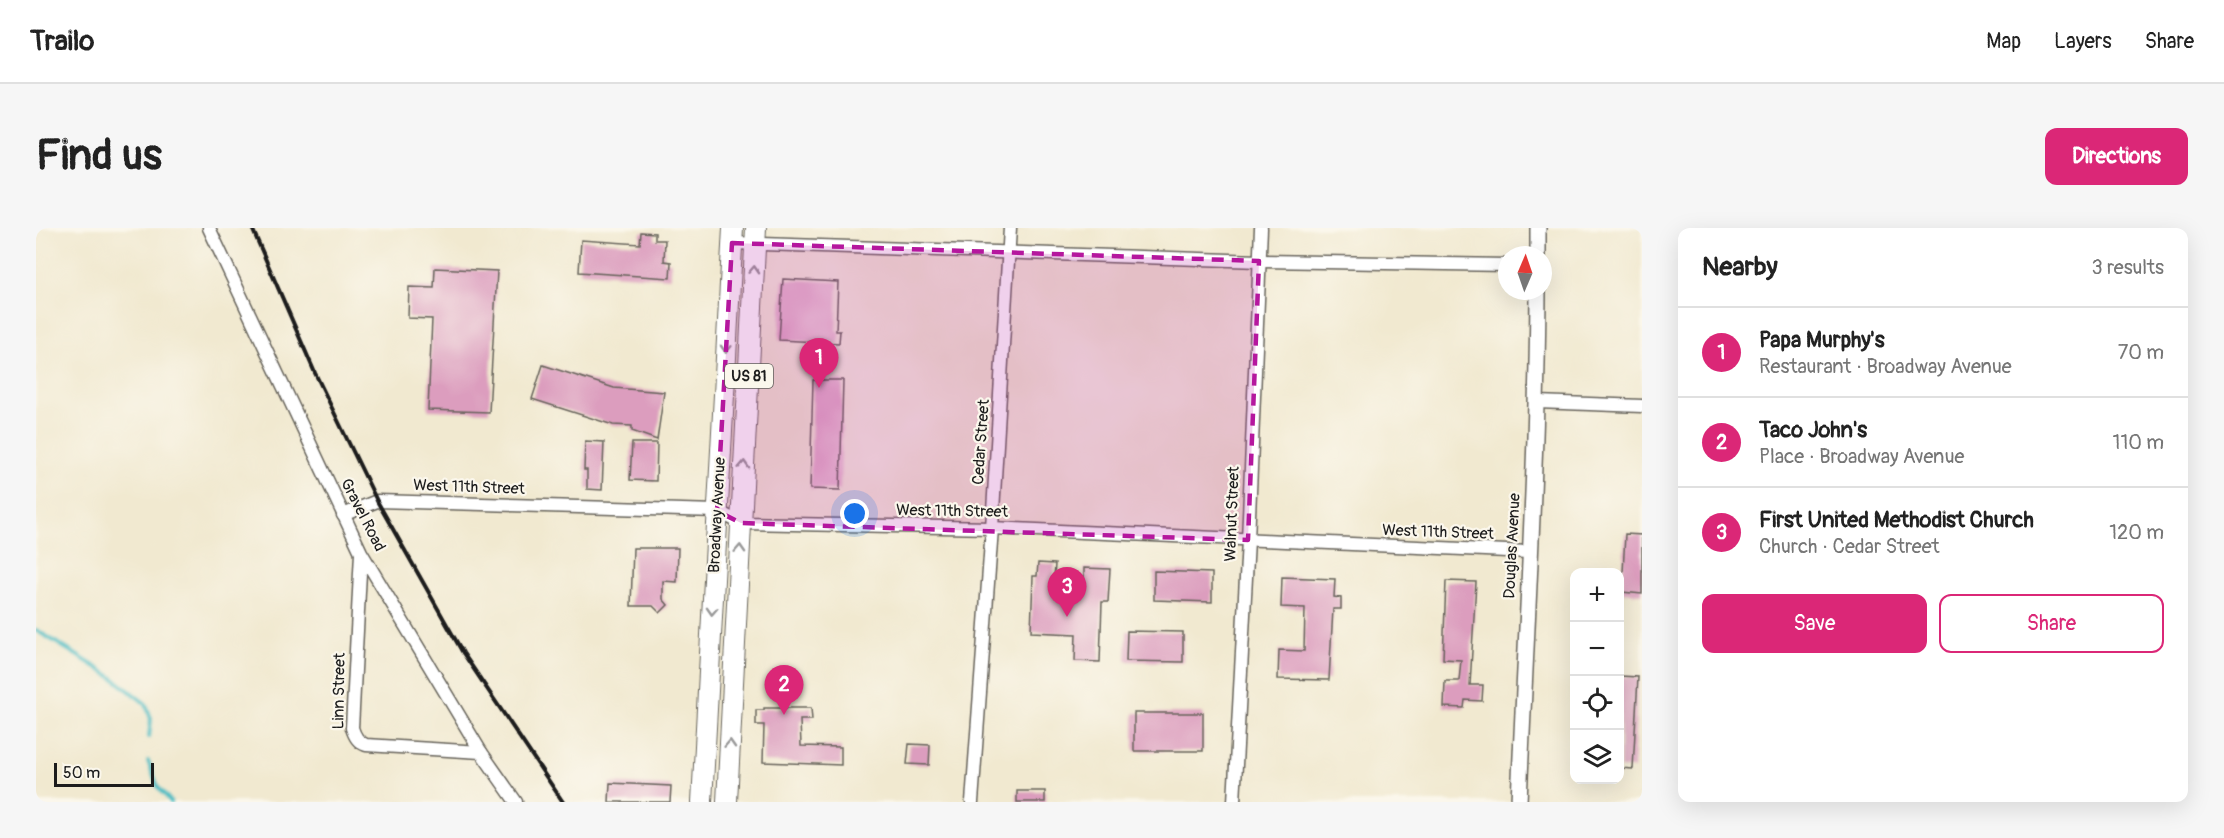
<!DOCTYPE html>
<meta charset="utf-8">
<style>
:root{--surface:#fff;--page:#f6f6f6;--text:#222;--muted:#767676;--line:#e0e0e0;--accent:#db2777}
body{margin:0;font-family:Pangolin,sans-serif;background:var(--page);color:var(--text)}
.controls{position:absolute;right:18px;bottom:18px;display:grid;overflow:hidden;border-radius:12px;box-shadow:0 6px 24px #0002}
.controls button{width:54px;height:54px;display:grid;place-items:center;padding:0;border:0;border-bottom:2px solid var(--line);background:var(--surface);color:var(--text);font:30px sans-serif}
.compass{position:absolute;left:1462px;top:18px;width:54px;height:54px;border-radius:50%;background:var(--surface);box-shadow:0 6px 24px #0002;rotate:2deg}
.scale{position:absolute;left:18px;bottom:15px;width:100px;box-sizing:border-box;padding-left:6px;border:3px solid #1c1c1c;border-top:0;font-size:16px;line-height:21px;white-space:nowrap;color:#1c1c1c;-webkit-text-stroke:4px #fbf7ec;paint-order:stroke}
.you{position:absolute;left:819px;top:286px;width:21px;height:21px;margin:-15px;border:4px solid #fff;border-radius:50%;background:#1a73e8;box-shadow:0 0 0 9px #1a73e833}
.badge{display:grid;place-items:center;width:39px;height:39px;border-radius:50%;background:var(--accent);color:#fff;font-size:20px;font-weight:700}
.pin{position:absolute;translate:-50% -50px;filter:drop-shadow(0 2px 3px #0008)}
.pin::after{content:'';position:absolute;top:32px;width:21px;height:18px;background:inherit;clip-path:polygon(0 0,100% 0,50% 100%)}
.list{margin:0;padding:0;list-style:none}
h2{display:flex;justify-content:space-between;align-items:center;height:78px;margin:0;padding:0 24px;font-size:26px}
h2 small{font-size:20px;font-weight:400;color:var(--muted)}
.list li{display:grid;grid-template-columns:39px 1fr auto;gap:18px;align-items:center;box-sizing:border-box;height:90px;padding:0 24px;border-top:2px solid var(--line)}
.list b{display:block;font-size:22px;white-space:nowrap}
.list p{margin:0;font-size:20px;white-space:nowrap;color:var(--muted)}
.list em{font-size:20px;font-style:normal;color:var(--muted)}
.actions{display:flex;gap:12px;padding:18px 24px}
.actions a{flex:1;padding:14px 0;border:2px solid var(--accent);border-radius:12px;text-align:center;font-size:21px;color:var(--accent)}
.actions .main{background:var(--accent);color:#fff}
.icon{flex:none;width:33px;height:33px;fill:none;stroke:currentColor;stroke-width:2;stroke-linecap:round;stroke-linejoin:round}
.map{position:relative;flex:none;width:1606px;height:574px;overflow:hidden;border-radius:12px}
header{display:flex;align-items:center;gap:36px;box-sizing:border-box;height:84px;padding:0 30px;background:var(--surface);border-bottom:2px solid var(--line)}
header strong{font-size:28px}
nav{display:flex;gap:33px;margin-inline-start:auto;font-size:21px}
.intro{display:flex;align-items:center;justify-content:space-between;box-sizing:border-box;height:144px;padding:0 36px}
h1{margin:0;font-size:42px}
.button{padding:15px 27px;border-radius:12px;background:var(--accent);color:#fff;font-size:21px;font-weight:700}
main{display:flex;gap:36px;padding:0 36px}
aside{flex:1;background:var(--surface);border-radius:12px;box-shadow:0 6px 24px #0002}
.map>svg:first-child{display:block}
</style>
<header>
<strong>Trailo</strong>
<nav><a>Map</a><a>Layers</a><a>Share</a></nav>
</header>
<div class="intro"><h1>Find us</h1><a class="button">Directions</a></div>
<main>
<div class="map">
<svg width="1606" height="574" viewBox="0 0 1606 574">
<rect width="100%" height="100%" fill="#fbf7ec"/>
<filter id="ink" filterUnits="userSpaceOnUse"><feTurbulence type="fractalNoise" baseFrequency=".0167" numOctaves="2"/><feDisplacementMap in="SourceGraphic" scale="12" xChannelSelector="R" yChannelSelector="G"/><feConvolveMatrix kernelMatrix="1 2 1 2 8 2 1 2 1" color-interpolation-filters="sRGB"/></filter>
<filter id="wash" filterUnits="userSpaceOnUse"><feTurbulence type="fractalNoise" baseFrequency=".008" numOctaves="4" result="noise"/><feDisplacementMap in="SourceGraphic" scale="24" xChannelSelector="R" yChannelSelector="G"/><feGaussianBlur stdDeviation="1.35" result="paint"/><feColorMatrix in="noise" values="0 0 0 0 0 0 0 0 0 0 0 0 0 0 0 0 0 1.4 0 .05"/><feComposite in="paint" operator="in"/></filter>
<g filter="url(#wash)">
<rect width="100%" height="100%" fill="#f1e9d0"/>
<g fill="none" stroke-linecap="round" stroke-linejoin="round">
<!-- stream -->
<g stroke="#4fbec4" stroke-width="4">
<polyline points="0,402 76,449 110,476 115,491 113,509"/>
<polyline points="112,533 122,559 135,574"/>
</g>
</g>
<g id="blocks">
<!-- building -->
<g fill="#dc9dbe">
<polygon points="605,4 619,5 619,12 629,12 628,33 635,34 634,50 543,44 545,12 604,16"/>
<polygon points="399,40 461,43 453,184 392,182 396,91 372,90 373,59 398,60"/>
<polygon points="747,51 802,54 800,103 804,103 803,115 743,112"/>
<polygon points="507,137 578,160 628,164 621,212 596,203 596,198 577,197 496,171"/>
<polygon points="777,152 807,152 804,262 774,261"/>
<polygon points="549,213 568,214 566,262 551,261 551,242 548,242"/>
<polygon points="596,215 621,215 620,253 594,252"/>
<polygon points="1589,306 1606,307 1606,366 1586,364"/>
<polygon points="597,320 642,320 641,354 627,353 627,371 632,377 624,385 617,378 595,378"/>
<polygon points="1002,335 1019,336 1018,350 1048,351 1048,340 1074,341 1072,374 1066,374 1064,434 1039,433 1040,406 995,404 997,348 1001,348"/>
<polygon points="1118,343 1176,345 1176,374 1118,372"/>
<polygon points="1246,349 1299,351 1298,369 1305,370 1305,381 1297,381 1293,452 1242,451 1243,422 1268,423 1269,380 1245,379"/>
<polygon points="1410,353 1440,354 1434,457 1447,457 1446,473 1429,472 1428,480 1408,479 1409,453 1423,453 1425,432 1407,431"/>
<polygon points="1091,403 1147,404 1147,434 1090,433"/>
<polygon points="1584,448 1602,449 1597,541 1584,540"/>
<polygon points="728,480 775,480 776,492 764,492 765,518 805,519 805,537 727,534 728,497 720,497 720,482 728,482"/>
<rect x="1098" y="485" width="69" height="38"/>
<polygon points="873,516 894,517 893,537 871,536"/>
<polygon points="574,555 635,558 634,574 573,574"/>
<rect x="981" y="563" width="28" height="11"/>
</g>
</g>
</g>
<g filter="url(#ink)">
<use href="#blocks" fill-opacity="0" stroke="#67645b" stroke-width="1.5"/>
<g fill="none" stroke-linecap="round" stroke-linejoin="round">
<!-- minor casing -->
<g stroke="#67645b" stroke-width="15">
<g id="minor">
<polyline points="173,0 325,324 445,524 480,574"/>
<polyline points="696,15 1223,33 1471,37"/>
<polyline points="1501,174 1606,178"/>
<polyline points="307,287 341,273 681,283 705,295 956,300 1493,324"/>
<path d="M325,325L316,500C319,509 322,514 330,517L445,524"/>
<polyline points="936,574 956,300 974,0"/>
<polyline points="1198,574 1212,312 1225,0"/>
</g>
</g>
<!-- tertiary casing -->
<g stroke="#67645b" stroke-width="18">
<g id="tertiary">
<polyline points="1502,27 1502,0"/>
<path d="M1483,574C1490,404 1501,233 1502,63"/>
</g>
</g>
<!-- trunk casing -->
<g stroke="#67645b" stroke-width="22">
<g id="trunk">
<polyline points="666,574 697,0"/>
<polyline points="691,574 720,0"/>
</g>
</g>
<!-- minor -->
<use href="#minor" stroke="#fff" stroke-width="12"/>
<!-- tertiary -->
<use href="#tertiary" stroke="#fff" stroke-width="15"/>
<!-- trunk -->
<use href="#trunk" stroke="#fff" stroke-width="20"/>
<!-- rail -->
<polyline stroke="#1c1c1c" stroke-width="4" points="216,0 279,145 341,273 427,425 527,574"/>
</g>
<!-- one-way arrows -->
<defs><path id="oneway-chevron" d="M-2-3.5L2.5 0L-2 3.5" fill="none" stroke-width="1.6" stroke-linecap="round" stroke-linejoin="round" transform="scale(1.5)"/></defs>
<g stroke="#999">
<use href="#oneway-chevron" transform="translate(718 42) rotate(-87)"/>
<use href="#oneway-chevron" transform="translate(690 121) rotate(93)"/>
<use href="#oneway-chevron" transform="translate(708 237) rotate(-87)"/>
<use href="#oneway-chevron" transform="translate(704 321) rotate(-87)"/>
<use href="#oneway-chevron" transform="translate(676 383) rotate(93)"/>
<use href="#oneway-chevron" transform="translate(694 516) rotate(-87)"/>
</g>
</g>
<!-- marked area -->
<path fill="#b5179e" fill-opacity="0.2" stroke="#b5179e" stroke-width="4.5" stroke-dasharray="12 8" stroke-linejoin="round" d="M696,15L1223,33L1212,312L705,295L681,283Z"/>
<g text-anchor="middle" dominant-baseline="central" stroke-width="4.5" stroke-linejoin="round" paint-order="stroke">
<!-- shield labels -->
<rect fill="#fbf7ec" stroke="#5f5e5a" stroke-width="1.5" x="689" y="136" width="48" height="24" rx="4.5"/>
<g font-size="15" font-weight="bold" fill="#1c1c1c">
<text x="713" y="148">US 81</text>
</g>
<!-- street labels -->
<g font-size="16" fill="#1c1c1c" stroke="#fbf7ec">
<text transform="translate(945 214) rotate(-86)">Cedar Street</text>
<text transform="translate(433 259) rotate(2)">West 11th Street</text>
<text transform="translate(916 283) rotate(1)">West 11th Street</text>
<text transform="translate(1196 286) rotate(-88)">Walnut Street</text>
<text transform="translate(327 287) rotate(63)">Gravel Road</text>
<text transform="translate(681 287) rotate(-87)">Broadway Avenue</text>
<text transform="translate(1402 304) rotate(2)">West 11th Street</text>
<text transform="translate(1476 318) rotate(-87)">Douglas Avenue</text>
<text transform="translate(303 463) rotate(-89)">Linn Street</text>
</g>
</g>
</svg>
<div class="controls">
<button>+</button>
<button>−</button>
<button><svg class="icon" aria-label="locate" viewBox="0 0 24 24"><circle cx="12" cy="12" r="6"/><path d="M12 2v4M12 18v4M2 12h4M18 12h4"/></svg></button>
<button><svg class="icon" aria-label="layers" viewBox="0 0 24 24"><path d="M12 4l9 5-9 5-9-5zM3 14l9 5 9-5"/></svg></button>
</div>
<svg class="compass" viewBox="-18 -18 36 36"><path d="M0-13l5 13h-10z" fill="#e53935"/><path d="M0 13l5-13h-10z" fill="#767676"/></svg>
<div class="scale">50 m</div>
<div class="you"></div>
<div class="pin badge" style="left:783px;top:160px">1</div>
<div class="pin badge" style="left:748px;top:487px">2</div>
<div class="pin badge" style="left:1031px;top:389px">3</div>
</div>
<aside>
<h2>Nearby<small>3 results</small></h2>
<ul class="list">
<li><span class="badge">1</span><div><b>Papa Murphy's</b><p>Restaurant · Broadway Avenue</p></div><em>70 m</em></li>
<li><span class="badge">2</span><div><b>Taco John's</b><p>Place · Broadway Avenue</p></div><em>110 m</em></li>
<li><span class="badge">3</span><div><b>First United Methodist Church</b><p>Church · Cedar Street</p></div><em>120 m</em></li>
</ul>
<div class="actions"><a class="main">Save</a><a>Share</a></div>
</aside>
</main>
